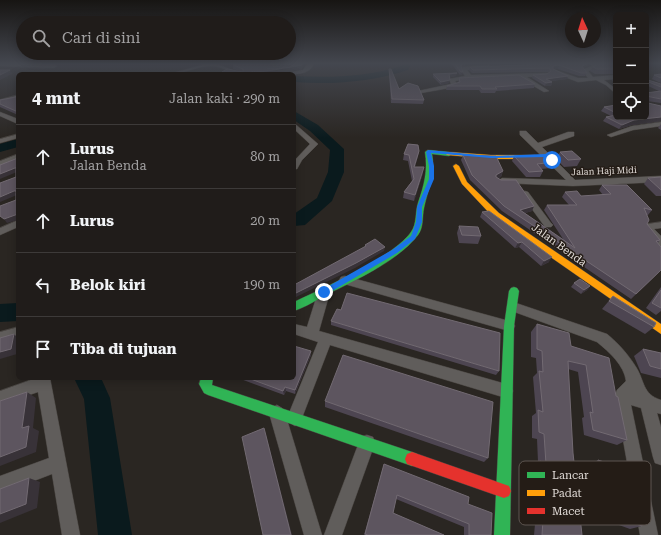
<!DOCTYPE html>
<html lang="id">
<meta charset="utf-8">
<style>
:root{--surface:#201c1a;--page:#282523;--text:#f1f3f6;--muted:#a2a1a2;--line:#3d3a39}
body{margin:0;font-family:"Roboto Serif",serif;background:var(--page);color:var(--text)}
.controls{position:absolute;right:12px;top:12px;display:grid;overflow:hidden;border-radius:6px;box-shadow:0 2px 10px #0003}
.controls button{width:36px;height:36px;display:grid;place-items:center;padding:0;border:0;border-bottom:1px solid var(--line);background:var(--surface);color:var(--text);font:20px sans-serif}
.compass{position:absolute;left:565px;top:12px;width:36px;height:36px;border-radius:50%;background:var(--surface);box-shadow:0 2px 10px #0003;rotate:356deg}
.stop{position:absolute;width:12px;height:12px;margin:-9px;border:3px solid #1a73e8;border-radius:50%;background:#fff}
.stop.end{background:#1a73e8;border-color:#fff;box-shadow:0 1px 4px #0008}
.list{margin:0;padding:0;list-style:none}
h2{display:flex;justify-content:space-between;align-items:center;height:52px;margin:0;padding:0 16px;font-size:17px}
h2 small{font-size:13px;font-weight:400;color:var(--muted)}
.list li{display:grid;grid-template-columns:26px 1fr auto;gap:12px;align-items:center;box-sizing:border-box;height:64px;padding:0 16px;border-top:1px solid var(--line)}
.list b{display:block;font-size:15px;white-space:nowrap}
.list p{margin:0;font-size:13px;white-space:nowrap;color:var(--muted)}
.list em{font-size:13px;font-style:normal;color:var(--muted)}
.icon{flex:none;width:22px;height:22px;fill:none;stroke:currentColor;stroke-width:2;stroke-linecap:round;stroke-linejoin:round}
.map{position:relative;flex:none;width:661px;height:535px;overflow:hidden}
.search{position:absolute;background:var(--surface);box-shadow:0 2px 10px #0003;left:16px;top:16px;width:280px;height:44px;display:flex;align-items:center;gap:10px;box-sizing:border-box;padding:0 14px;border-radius:22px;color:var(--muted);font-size:15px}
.panel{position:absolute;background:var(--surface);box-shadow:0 2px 10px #0003;left:16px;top:72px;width:280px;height:308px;border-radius:6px}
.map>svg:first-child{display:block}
</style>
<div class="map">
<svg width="661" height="535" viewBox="0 0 661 535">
<rect width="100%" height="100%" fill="#2a2622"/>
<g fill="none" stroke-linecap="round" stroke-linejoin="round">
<!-- river -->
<g fill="#0a1a1d" fill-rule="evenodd">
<path d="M402,63H412L408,70C370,82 334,85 294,82V76C331,78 366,77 401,66Z"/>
<polygon points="294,111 318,125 344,149 344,172 332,201 305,225 294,226 294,214 317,198 328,172 330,150 310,131 294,120"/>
<polygon points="18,139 18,147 0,152 0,144"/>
<polygon points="18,303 18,321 0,322 0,304"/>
<polygon points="74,378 101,378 110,398 132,535 98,535 84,399"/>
</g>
<!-- street casing -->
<g stroke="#484440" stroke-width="1">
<g id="street">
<polygon points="0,63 54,64 57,66 54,68 0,66"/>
<path d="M209,63H214L243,74C231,74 222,66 212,66C200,65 184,74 170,74Z"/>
<path d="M308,63H314C310,77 290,74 278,74L303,70Z"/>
<polygon points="589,63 616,63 588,71 593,77 616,75 616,79 604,80 616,89 616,94 606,85 596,80 578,82 552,72 555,70 578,78 588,78 582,70 592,66"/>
<polygon points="489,65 491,68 467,70 471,75 548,73 546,76 527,77 549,91 544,92 518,77 469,79 455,81 458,85 455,87 421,93 418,91 451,84 449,79 465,76 461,70 463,67"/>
<polygon points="18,95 18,99 0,104 0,100"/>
<polygon points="0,112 18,119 18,124 0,116"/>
<polygon points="661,122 661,126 633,130 611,137 607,135 632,126"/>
<polygon points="294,123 318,144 302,160 297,169 294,169 294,161 310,144 294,129"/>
<polygon points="520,131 526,131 538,143 568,132 574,132 574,136 542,147 575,180 661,176 661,182 573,186 499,183 498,181 502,178 566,180 520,135"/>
<polygon points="18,134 18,138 0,143 0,139"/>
<polygon points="18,154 18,159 0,166 0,161"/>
<polygon points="525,191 528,192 551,223 553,225 551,227 545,227 521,194"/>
<polygon points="18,220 18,227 0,235 0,228"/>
<polygon points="661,222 661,228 654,229 661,236 661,247 657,245 644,229 647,224"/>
<polygon points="345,276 509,321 513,322 515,326 513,330 509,331 341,283 339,280 341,277"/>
<polygon points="324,287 328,289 330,292 319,331 506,384 511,386 513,391 511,396 506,398 330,345 300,423 295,426 290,423 287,418 318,342 294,334 294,324 307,327 318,292 320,289"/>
<path d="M513,302L607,334C618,343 628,354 636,367C645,381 642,394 661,400V414L657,413L661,427V465L655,463L653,457L641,408L631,405L658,535H640L615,395L617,390L626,381C624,365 609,352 597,342L509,310L507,307L509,304Z"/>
<polygon points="18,327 18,337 0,344 0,332"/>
<polygon points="36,378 50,378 80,535 62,535 52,474 0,494 0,476 49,458 38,392 0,405 0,391"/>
<polygon points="277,405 282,408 285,413 322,535 304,535 269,413 272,408"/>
<polygon points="367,435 373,437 375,443 342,535 324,535 361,437"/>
</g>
</g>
<!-- fast casing -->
<g stroke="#484440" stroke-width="1">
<g id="fast">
<path d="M428,150L449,152L452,154L449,156L432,154C436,176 428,188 424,208C422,217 424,227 418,235C399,260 358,279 330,293C318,299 306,307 294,311V302C323,288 394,257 411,232C417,224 415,212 418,203C424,185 428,171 425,152Z"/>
<polygon points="514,287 517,288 519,291 514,326 510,535 494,535 504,326 509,291 511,288"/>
<polygon points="201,378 213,378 212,385 412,452 417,454 419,459 417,464 412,466 208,395 204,393 199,384"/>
</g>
</g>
<!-- slow casing -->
<g stroke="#484440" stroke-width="1">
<g id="slow">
<polygon points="449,152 491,155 535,155 538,157 535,159 491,159 447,155 446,154"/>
<polygon points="456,164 459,166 467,182 499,213 661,324 661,334 493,217 462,184 453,166"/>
</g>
</g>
<!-- jam casing -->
<g stroke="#484440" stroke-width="1">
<polygon id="jam" points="412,452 509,486 511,491 509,496 504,498 407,464 405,459 407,454"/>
</g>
<!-- street -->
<use href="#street" fill="#605d5b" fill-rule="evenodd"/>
<!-- fast -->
<use href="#fast" fill="#30b455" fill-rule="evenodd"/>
<!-- slow -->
<use href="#slow" fill="#ff9f0a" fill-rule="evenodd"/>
<!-- jam -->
<use href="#jam" fill="#e5322d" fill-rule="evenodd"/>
</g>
<!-- wall -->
<g fill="#4d4551">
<polygon points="236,63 303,63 302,69 272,74 222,74 222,72 239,71 233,69 233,65"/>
<polygon points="451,63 481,63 466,64 462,68 463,72 462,75 460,75"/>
<polygon points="548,63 590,63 589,65 583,68 587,73 585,76 579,76 558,69 553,69 568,76 567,79 551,81 552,82 551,86 545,86 532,78 533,75 547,74 549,73 548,72 472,73 469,70 470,67 548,64"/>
<polygon points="616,65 616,74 595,74 590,71 593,67"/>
<polygon points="389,69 399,89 424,100 423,104 391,103 389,73"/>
<polygon points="433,74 456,76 450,77 449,83 441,85 433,77"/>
<polygon points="661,74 661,83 652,79 654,75"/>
<polygon points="615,76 616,76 616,82 612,81"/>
<polygon points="646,76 648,80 661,84 661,103 647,101 648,103 661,106 661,121 632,125 619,129 603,121 606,117 611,116 601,111 604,107 616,105 616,117 646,117 646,93 659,91 646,85"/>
<polygon points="459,78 535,84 534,88 496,91 495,93 481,93 479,90 446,90 447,86 458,83"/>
<polygon points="18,94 18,115 0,107 0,100 16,97"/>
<polygon points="661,124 661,130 658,128"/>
<polygon points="419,151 418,156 415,167 423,173 414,201 403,198 404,192 412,181 408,161 403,160 404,154"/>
<polygon points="560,152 581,159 577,166 564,167 556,159"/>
<polygon points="463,155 503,171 501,177 498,178 534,206 532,211 525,213 563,239 544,210 547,205 569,205 562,197 565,192 581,196 603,195 599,190 602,185 652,210 648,215 647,215 647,224 660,240 658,243 661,270 631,299 502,211 470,180 461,160"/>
<polygon points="514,156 554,162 551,168 541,169 543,171 540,177 526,177 512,161"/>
<polygon points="661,177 661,196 656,196 644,184 648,178"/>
<polygon points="489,211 549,262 541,266 519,247 515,248 480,217 482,212"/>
<polygon points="459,226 481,236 478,244 459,243 457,233"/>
<polygon points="574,283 590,286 587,290 581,294 571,287"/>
<polygon points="661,287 661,311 656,315 646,308"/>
<polygon points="613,296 654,327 645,334 602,309"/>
<polygon points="331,321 499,371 496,375 331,325"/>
<polygon points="537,324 571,346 616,396 627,440 617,445 584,435 582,418 584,417 578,372 568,369 573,453 582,535 534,535 535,524 541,521 541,504 538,503 538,491 533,490 532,466 538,462 537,439 532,438 532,416 536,413 533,377 537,373 536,358 531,357 531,332"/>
<polygon points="643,349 661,353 661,378 641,373 634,356"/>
<polygon points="311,351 311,355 295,394 286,391 284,395 238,378 294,378"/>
<polygon points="325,401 488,458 484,462 325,407"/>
<polygon points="598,460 638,483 632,485 642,526 630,529 594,516 589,465"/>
<polygon points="384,464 468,504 491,535 464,535 464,527 396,499 393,513 444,535 364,535"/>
</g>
<!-- shaded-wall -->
<g fill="#383238">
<polygon points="303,63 302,69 272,74 255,74 255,72"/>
<polygon points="464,63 466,63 460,69 461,66"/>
<polygon points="589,63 590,63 589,65 581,70 582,66"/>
<polygon points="559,65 558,69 552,70 553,66"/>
<polygon points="10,70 12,74 0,80 0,75"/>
<polygon points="254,71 255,74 246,74"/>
<polygon points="461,72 463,72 462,75 460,75"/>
<polygon points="457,73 456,76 449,78 449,74"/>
<polygon points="568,76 567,79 545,82 546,79"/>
<polygon points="450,80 449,83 441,85 441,82"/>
<polygon points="552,82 551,86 545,86 546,83"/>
<polygon points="661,117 661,121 632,125 619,129 622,125 634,120"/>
<polygon points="419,151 418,156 413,173 414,167"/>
<polygon points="424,167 423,173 414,201 415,195"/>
<polygon points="15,168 17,172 0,179 0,174"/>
<polygon points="503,171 501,177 494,180 496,175"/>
<polygon points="14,191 17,195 0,202 0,197"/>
<polygon points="534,206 532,211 519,215 520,210"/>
<polygon points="18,214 18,220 7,223 4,219"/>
<polygon points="522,242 519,247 515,248 518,243"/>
<polygon points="385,247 384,251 355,268 294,298 294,294"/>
<polygon points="552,257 549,262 541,266 544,261"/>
<polygon points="590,286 587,290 581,294 584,290"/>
<polygon points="14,334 18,338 18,348 17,354 0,359 0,352"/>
<polygon points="311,351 311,355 295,394 295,390"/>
<polygon points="285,387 286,391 284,395 283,391"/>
<polygon points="27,392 36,398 33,428 39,431 36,452 0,466 0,457 22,428"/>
<polygon points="264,428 266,434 292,535 291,535"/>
<polygon points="29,478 40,482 37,508 0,523 0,514"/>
</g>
<!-- building -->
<g fill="#5d555f" stroke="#726a72">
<polygon points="236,63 303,63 302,65 267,71 255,72 254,71 246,74 228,74 222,72 227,69 243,72 243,69 233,65"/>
<polygon points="454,63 464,63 461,66 463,72 461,72"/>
<polygon points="551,63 589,63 582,66 587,73 581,73 559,65 553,66 553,69 568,76 546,79 552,82 546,83 533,75 547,74 551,71 549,68 473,70 470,67 551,64"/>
<polygon points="600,63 612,63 616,65 616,69 597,69 593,67"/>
<polygon points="389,69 391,69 399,89 408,83 418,86 424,100 392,99"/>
<polygon points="0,70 10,70 0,75"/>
<polygon points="457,73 449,74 450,80 441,82 433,74"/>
<polygon points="661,74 661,78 654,75"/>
<polygon points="519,75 535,84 495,87 497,89 482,89 480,86 447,86 460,82 459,78"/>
<polygon points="646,76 647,76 648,80 661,84 661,87 646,81"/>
<polygon points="661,91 661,99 646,96 646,93"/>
<polygon points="17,94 18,94 18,112 0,104 0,100 16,97"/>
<polygon points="646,101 647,101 648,103 661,106 661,117 634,120 622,125 606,117 616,115 616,117 646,117"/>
<polygon points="616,105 616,113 604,107"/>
<polygon points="408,144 418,145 419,151 414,167 424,167 415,195 404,192 414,179 409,155 404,154"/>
<polygon points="572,151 581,159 568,160 560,152"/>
<polygon points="463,155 496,156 503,171 496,175 496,177 501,180 516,180 534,206 520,210 575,248 547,205 577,205 565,192 577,191 581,196 611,194 602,185 627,185 652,210 644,208 649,220 647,224 660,240 656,241 661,247 661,270 636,294 504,206 472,175"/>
<polygon points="547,155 554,162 537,164 543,171 529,172 514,156"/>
<polygon points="18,158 18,214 4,219 0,216 0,206 16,200 16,191 14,191 0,197 0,183 16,177 16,168 15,168 0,174 0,165"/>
<polygon points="661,177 661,190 648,178"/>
<polygon points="489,211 552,257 544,261 522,242 518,243 482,212"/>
<polygon points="459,226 478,227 481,236 462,235"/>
<polygon points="375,239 385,247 356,263 294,294 294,285 366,246 365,245"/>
<polygon points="580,279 590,286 584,290 574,283"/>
<polygon points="661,290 661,308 652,303"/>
<polygon points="347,293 500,333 499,371 331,321 337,309 341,310"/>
<polygon points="613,296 656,323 654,327 609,301"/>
<polygon points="537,324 569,333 571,346 609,358 616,396 618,397 627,440 593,430 590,412 593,413 586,365 568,361 573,453 582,535 542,535 543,520 550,524 549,500 546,499 545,487 541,486 540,461 546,464 544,434 539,432 538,410 543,412 539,371 543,372 542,351 537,349"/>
<polygon points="14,334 11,349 0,352 0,338"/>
<polygon points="294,346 311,351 295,390 285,387 283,391 248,378 294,378"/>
<polygon points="643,349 661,353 661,369 650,366"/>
<polygon points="343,355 493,402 488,458 325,401"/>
<polygon points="27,392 22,428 29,426 26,447 0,457 0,401"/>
<polygon points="264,428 291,535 263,535 242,437"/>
<polygon points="598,460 635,472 638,483 630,481 642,526 604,513"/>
<polygon points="384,464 469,497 468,504 492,513 491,535 469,535 469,524 397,495 393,513 444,535 368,535 365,534"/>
<polygon points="29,478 26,504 0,514 0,489"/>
</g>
<!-- sky -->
<linearGradient id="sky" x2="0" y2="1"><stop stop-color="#171513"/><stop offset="0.46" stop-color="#44474f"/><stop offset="1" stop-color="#44474f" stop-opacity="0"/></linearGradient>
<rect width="661" height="138" fill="url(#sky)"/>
<!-- route -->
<polygon fill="#1a73e8" points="428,150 491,156 546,154 554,160 550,161 545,157 491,158 431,153 434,166 434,179 422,207 422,222 415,239 397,253 327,294 322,294 322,290 392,250 411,236 416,222 417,207 429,179 429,166 426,152"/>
<g text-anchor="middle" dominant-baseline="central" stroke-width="3" stroke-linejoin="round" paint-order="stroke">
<!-- far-street labels -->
<g font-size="9" fill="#e1dbd7" stroke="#241c16">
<text transform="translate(604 171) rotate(-2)">Jalan Haji Midi</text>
</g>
<!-- street labels -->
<g font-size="11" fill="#e1dbd7" stroke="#241c16">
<text transform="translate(559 245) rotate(36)">Jalan Benda</text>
</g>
</g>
<!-- legend -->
<rect x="519" y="461" width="132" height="64" rx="6" fill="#241c16" stroke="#5d5550" stroke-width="1"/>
<rect x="527" y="472" width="18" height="6" fill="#30b455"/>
<rect x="527" y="490" width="18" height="6" fill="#ff9f0a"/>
<rect x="527" y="508" width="18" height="6" fill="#e5322d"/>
<g font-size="11" fill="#e1dbd7">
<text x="552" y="479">Lancar</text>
<text x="552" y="497">Padat</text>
<text x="552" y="515">Macet</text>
</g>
</svg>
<div class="controls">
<button>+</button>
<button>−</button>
<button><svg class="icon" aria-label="locate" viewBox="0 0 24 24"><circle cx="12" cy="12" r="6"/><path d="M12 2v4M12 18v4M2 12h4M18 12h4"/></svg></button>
</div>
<svg class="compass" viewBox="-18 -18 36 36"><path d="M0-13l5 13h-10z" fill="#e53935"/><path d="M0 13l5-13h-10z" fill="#a2a1a2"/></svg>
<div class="stop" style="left:552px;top:160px"></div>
<div class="stop end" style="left:324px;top:292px"></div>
<div class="search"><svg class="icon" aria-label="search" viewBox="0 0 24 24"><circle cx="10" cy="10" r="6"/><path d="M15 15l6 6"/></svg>Cari di sini</div>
<section class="panel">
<h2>4 mnt<small>Jalan kaki · 290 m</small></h2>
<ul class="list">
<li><svg class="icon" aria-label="ahead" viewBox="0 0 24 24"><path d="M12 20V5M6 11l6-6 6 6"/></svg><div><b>Lurus</b><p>Jalan Benda</p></div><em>80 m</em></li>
<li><svg class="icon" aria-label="ahead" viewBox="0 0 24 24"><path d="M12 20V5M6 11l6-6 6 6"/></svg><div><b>Lurus</b></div><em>20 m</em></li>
<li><svg class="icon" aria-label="left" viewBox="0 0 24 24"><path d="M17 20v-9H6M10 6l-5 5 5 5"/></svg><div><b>Belok kiri</b></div><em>190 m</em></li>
<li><svg class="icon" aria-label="arrive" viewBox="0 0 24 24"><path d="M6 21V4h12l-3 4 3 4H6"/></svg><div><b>Tiba di tujuan</b></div></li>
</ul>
</section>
</div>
